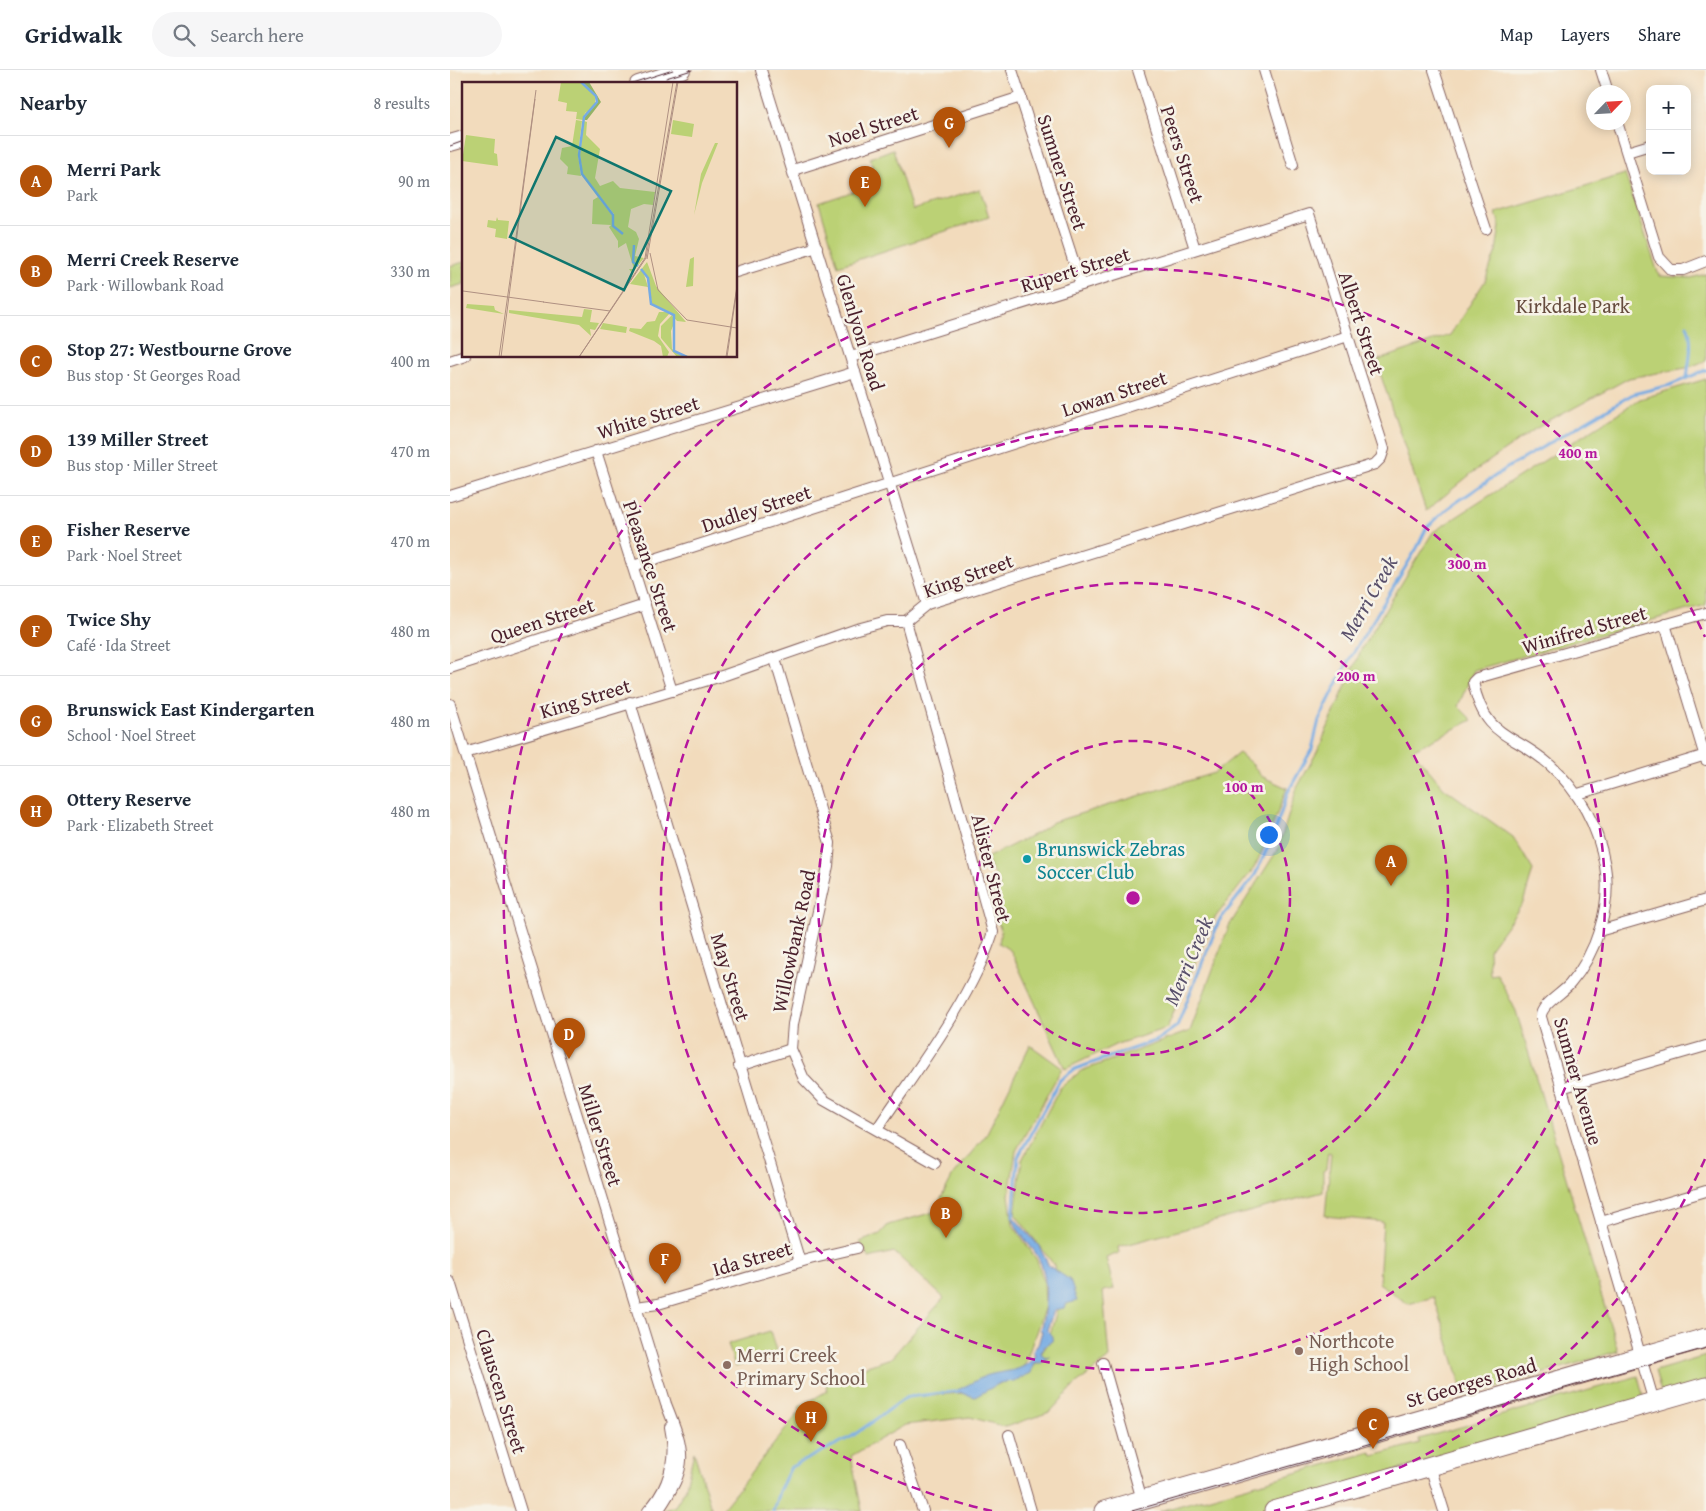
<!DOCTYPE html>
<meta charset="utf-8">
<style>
:root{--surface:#fff;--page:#f6f6f7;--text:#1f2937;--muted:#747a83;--line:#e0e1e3;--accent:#b45309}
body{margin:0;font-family:"Gentium Book Plus",serif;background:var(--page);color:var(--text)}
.controls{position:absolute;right:15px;top:15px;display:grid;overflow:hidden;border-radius:10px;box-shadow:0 2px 12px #0003}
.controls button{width:45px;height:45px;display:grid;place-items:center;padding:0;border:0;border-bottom:1px solid var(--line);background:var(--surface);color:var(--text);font:25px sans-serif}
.compass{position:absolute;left:1136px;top:15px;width:45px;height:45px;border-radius:50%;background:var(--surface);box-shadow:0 2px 12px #0003;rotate:65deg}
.you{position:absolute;left:818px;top:764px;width:18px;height:18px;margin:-12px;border:4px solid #fff;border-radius:50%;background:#1a73e8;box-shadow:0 0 0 8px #1a73e833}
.badge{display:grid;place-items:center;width:32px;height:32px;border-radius:50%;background:var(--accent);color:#fff;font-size:16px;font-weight:700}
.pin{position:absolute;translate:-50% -41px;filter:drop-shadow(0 1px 2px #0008)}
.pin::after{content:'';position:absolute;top:26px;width:18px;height:15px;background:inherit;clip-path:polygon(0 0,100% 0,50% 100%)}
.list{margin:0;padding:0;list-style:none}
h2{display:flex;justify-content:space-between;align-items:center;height:65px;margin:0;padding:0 20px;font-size:21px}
h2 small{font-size:16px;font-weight:400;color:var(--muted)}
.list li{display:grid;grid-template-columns:32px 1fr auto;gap:15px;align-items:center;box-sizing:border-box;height:90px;padding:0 20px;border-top:1px solid var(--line)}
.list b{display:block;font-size:19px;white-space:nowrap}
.list p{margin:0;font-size:16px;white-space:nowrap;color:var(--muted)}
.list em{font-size:16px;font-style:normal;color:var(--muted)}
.icon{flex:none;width:28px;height:28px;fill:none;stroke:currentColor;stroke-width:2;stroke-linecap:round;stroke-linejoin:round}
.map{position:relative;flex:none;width:1256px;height:1441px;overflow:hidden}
header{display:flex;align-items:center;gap:30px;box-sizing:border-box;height:70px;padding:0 25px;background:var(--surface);border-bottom:1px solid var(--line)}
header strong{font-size:24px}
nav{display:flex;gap:28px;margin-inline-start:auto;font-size:18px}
.search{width:350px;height:45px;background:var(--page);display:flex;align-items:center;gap:12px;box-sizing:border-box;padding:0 18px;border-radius:28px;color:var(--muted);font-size:19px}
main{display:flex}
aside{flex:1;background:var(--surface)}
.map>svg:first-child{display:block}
</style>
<header>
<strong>Gridwalk</strong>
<div class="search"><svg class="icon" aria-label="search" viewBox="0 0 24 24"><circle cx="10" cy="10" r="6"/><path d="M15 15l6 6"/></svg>Search here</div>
<nav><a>Map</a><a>Layers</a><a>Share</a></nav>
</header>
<main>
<aside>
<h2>Nearby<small>8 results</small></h2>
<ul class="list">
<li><span class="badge">A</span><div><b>Merri Park</b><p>Park</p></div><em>90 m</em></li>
<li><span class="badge">B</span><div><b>Merri Creek Reserve</b><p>Park · Willowbank Road</p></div><em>330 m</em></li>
<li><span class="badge">C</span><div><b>Stop 27: Westbourne Grove</b><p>Bus stop · St Georges Road</p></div><em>400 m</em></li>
<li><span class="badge">D</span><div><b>139 Miller Street</b><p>Bus stop · Miller Street</p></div><em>470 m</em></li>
<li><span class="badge">E</span><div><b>Fisher Reserve</b><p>Park · Noel Street</p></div><em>470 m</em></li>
<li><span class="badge">F</span><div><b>Twice Shy</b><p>Café · Ida Street</p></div><em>480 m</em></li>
<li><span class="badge">G</span><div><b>Brunswick East Kindergarten</b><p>School · Noel Street</p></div><em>480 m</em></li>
<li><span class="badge">H</span><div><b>Ottery Reserve</b><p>Park · Elizabeth Street</p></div><em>480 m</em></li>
</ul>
</aside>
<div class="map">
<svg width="1256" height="1441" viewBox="0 0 1256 1441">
<rect width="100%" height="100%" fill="#f7f3e8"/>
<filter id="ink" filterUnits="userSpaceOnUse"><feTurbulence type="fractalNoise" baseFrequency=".02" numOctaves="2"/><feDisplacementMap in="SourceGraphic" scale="10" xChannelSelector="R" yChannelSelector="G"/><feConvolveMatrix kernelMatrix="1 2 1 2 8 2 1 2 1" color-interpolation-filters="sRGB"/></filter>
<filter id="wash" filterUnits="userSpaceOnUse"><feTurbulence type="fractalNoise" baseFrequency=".0096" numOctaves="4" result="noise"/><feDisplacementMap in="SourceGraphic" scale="20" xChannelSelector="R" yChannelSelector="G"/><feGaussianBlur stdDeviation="1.12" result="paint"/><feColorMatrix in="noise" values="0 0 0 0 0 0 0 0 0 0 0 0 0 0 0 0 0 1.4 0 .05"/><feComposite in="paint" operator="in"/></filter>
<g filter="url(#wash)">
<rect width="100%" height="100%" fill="#f2dbbc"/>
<!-- green -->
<g fill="#bbd175" stroke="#827850">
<polygon points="443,79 462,140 530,119 539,147 388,196 369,133 428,113 420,88"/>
<polygon points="1175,104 1209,206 1241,208 1256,204 1256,291 1236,298 1179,308 1085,359 1022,403 976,441 926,291 1000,265 1035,211 1046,181 1050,156 1046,143"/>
<polygon points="14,192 14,214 0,218 0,196"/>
<polygon points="1256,309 1256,535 1024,600 1008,636 1022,650 962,680 994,718 1063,767 1083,800 1073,833 1039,880 1040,905 1047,904 1066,941 1168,1281 1015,1327 984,1227 958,1234 929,1213 933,1152 875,1146 881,1083 878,1082 876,1099 873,1101 873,1122 668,1177 669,1183 656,1188 664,1219 653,1221 659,1288 624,1316 600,1342 555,1357 520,1347 455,1355 401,1386 412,1441 271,1441 350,1341 349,1337 377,1321 376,1315 394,1304 441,1288 494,1228 444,1182 419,1188 410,1172 430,1164 438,1155 484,1142 503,1105 536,1065 580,975 612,998 566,1081 559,1125 563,1155 587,1190 594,1212 595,1236 575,1294 565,1305 529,1319 472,1326 527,1322 578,1303 597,1275 610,1229 604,1195 565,1144 572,1090 610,1018 631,1001 740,961 779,856 828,779 847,718 868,680 912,578 983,462 1190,329"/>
<polygon points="789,683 803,695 811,706 837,718 815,775 804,798 764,849 717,958 667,974 615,999 561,881 549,873 551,862 539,821 550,816 536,788 587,763 603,752 764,703"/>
<polygon points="320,1261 327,1284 285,1297 278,1274"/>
<polygon points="1256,1286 1256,1312 1212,1325 1205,1301"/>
<polygon points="1188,1306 1194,1329 805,1441 710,1441 921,1382 923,1386 970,1373 969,1369"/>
<polygon points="244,1382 262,1441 213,1441 225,1436 235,1420"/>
</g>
<!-- water -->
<path fill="#76abe3" stroke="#606587" d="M562,1145L589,1176L599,1196L620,1210L627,1231L616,1234L614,1238L604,1240L597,1260L603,1266L602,1271L595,1276L591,1283L595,1288L600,1287L591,1293H584L581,1303L564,1311L550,1313L525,1327L505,1321C515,1317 524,1311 533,1307C552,1299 573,1305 585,1285L583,1281L589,1272L592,1261L590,1260C597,1236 600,1203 584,1181C575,1169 565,1159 562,1145Z"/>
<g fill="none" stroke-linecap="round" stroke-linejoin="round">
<!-- stream -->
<g stroke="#76abe3" stroke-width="3">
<path d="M1237,308C1239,291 1244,272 1237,255"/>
<polyline points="563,1147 568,1087 610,1010 625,999 707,970 727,956 769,851 805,805 823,766 838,722 862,679 869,650 899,590 967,478 977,457 998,438 1057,398 1183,324 1220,315 1256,300"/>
<polyline points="323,1441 329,1421 341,1397 401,1367 457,1327 509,1321"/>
</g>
</g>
</g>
<g filter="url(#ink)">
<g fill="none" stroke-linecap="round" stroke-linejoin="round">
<!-- street casing -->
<g stroke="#85615e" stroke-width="12">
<g id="street">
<polyline points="311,0 477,534"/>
<polyline points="562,0 631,215"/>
<polyline points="688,0 745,179"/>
<polyline points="814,0 843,95"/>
<polyline points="984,0 1036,159"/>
<polyline points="1151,0 1158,22"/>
<polyline points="1167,52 1209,187 1221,200 1233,200 1256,191"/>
<polyline points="1177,82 1200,75"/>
<polyline points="343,100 571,27"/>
<polyline points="286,202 367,177"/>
<polyline points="0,291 15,286"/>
<polyline points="146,381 222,621"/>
<polyline points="0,426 405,302"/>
<polyline points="183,496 898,266"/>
<polyline points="1215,554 1256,690"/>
<polyline points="325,589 380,773 378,796 343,954 341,979 354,1009 374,1030 485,1093"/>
<polyline points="0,598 195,535"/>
<polyline points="180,632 350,1192"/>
<path d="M0,634L216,1334C236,1384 239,1395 208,1441"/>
<polyline points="15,683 275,605 407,559 437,551 456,551 477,534 925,394 931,388 934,379 859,144 401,287"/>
<polyline points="1128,724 1256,685"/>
<polyline points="1149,861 1256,830"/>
<polyline points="289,996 341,979"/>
<polyline points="1111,1018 1256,976"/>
<path d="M427,1059C467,999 521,930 543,862L456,551"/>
<polyline points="1151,1152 1256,1121"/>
<polyline points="0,1212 71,1441"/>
<polyline points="186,1237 208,1234 360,1189 407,1178"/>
<polyline points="653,1293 692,1430"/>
<path d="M1204,1332L1091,947C1090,935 1113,923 1120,914C1146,884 1162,836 1155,796C1148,756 1130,722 1100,695C1063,662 1035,670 1023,612L1027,608L1256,543"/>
<polyline points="559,1365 581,1441"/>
<polyline points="450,1375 473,1441"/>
<polyline points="980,1396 994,1441"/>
<path d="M198,1441C220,1417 227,1389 220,1357"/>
</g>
</g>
<!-- primary casing -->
<g stroke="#85615e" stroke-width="18">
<g id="primary">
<polyline points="188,14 232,0"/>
<polyline points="0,73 14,69"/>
</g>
</g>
<!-- highway casing -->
<g stroke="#85615e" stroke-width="21">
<g id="highway">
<polyline points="654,1441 1256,1268"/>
<polyline points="824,1441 1256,1317"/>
</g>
</g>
<!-- street -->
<use href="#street" stroke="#fff" stroke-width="10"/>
<!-- primary -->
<use href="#primary" stroke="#fff" stroke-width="16"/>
<!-- highway -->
<use href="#highway" stroke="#fff" stroke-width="19"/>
<!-- tram -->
<g stroke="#4a1f2b" stroke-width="1">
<polyline points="216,8 242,0"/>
<polyline points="179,14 223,0"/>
<polyline points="0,76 14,71"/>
<polyline points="682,1441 1256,1278"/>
</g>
</g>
</g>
<!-- distance rings -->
<g fill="none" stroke="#b5179e" stroke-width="2.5" stroke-dasharray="9 6">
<circle cx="683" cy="828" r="157"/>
<circle cx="683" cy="828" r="315"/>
<circle cx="683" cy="828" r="472"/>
<path d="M1255 1089A629 629 0 0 1 824 1441M542 1441A629 629 0 1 1 1255 567"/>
</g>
<!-- markers -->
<circle fill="#0f9aa8" stroke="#f7f3e8" stroke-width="2" cx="577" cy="789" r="5"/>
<g fill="#8d6e63" stroke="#f7f3e8" stroke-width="2">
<circle cx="849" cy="1281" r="5"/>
<circle cx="277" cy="1295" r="5"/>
</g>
<g text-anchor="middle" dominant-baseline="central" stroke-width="5" stroke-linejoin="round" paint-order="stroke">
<!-- street labels -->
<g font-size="20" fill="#4a1f2b" stroke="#f7f3e8">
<text transform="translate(423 56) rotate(-18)">Noel Street</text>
<text transform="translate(733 84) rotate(72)">Peers Street</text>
<text transform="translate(613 102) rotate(72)">Sumner Street</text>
<text transform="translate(625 199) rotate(-17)">Rupert Street</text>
<text transform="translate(912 253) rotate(72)">Albert Street</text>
<text transform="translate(411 262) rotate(73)">Glenlyon Road</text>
<text transform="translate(664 323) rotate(-18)">Lowan Street</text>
<text transform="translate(198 347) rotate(-17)">White Street</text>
<text transform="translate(306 438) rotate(-18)">Dudley Street</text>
<text transform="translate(201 496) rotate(72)">Pleasance Street</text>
<text transform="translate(518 505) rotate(-20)">King Street</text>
<text transform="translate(92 550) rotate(-18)">Queen Street</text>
<text transform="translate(1134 559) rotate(-16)">Winifred Street</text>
<text transform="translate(135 628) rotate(-17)">King Street</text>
<text transform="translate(542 798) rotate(76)">Alister Street</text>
<text transform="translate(343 871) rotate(-78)">Willowbank Road</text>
<text transform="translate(281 907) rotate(73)">May Street</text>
<text transform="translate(1129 1011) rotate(74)">Sumner Avenue</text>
<text transform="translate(151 1065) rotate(73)">Miller Street</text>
<text transform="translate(302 1188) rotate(-16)">Ida Street</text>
<text transform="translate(1021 1312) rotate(-16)">St Georges Road</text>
<text transform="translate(52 1321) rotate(73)">Clauscen Street</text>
</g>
<!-- park labels -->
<g font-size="20" fill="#664c3e" stroke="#f7f3e8">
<text x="1123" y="235">Kirkdale Park</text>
</g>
<!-- culture labels -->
<g font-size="20" fill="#0d838f" stroke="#f7f3e8" text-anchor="start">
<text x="587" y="778">Brunswick Zebras<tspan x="587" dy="23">Soccer Club</tspan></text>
</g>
<!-- education labels -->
<g font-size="20" fill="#785e54" stroke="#f7f3e8" text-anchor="start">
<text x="859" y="1270">Northcote<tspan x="859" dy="23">High School</tspan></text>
<text x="287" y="1284">Merri Creek<tspan x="287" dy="23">Primary School</tspan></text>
</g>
<!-- water labels -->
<g font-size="21" font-style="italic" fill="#59506b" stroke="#f7f3e8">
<text transform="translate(918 528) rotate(-60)">Merri Creek</text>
<text transform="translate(738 891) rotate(-67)">Merri Creek</text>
</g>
</g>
<!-- overview -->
<g transform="translate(12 12)">
<rect width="275" height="275" fill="#f2dbbc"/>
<path d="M99,0H119L133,14V24L123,31L121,38L114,37L115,30L104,29L105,21L96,19ZM114,38L120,39L116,73L119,94L105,92L106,85L98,77L100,66L110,64ZM211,38L232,42L230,55L209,52ZM122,39L125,40L124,53L138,67L133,96L138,104L151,99L158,106L193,110L191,123L182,122L169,127L166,145L174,150L177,157L173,174L182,176L170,191L167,187H172L164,161L156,166V159L147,145L149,143L130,142L131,118L136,115L150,133V143L151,145L152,132L121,94L118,73ZM4,53L33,57L32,71L35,72L36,84L0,79ZM253,61H256L240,101L232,133L239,92ZM35,135L36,138L47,139L45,157L33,155L34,147L25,145L26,138L34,139ZM232,175L231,204L224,205L228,177ZM185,180L194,204L224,240L215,239L208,231L198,242L196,254L207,270L205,275H201L199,264L192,259L167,249L168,246L179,247L185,240L193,239L197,230H206L190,222L186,195L181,189L186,205L168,202ZM5,222L32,224L33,228L42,232L4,226ZM122,227L130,228L128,240L137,241L133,248L128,247L129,254L117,243L47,231V228L120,235ZM210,233L213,239L209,249L210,267L223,275H215L199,256V244ZM141,241L165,245L164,251L138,247Z" fill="#bbd175"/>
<path d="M119,0H127L139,20L125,38H122L123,32L135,20L134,14Z" fill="#94b366"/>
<path fill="none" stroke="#76abe3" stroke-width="2.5" d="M119,0L134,14L135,20L122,35L117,73L120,92L151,133V144L161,152M172,163L171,180L176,184M179,187L186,196L189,222L212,233V269L225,275"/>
<path fill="none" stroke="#af9082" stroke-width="1" d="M188,171L196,208L225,238L275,246M185,177L216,0M50,185L74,8M1,209L82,220M81,220L148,229M37,275L50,184M39,275L73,17M117,275L183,176L211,0M117,275L184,176L215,0M264,275L275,204M265,275L275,206"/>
<path fill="#0f766e" fill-opacity="0.15" stroke="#0f766e" stroke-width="2.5" d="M94,55L209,109L162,208L48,155Z"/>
<rect width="275" height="275" fill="none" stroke="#4a1f2b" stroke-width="2.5"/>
</g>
<circle cx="683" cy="828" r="8" fill="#b5179e" stroke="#f7f3e8" stroke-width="2.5"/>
<g font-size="15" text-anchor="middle" font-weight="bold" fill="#b5179e" stroke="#f7f3e8" stroke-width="5" stroke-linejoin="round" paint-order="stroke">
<text x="1128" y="388">400 m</text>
<text x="1017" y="499">300 m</text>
<text x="906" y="611">200 m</text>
<text x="794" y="722">100 m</text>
</g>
</svg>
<div class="controls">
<button>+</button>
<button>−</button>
</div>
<svg class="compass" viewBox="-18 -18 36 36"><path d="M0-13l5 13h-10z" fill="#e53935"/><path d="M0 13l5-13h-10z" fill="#747a83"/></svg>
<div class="you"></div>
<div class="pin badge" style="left:941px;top:816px">A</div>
<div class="pin badge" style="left:496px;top:1168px">B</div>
<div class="pin badge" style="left:923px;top:1379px">C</div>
<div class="pin badge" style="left:119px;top:989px">D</div>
<div class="pin badge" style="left:415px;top:137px">E</div>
<div class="pin badge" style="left:215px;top:1214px">F</div>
<div class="pin badge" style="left:499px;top:78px">G</div>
<div class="pin badge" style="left:361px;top:1372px">H</div>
</div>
</main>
